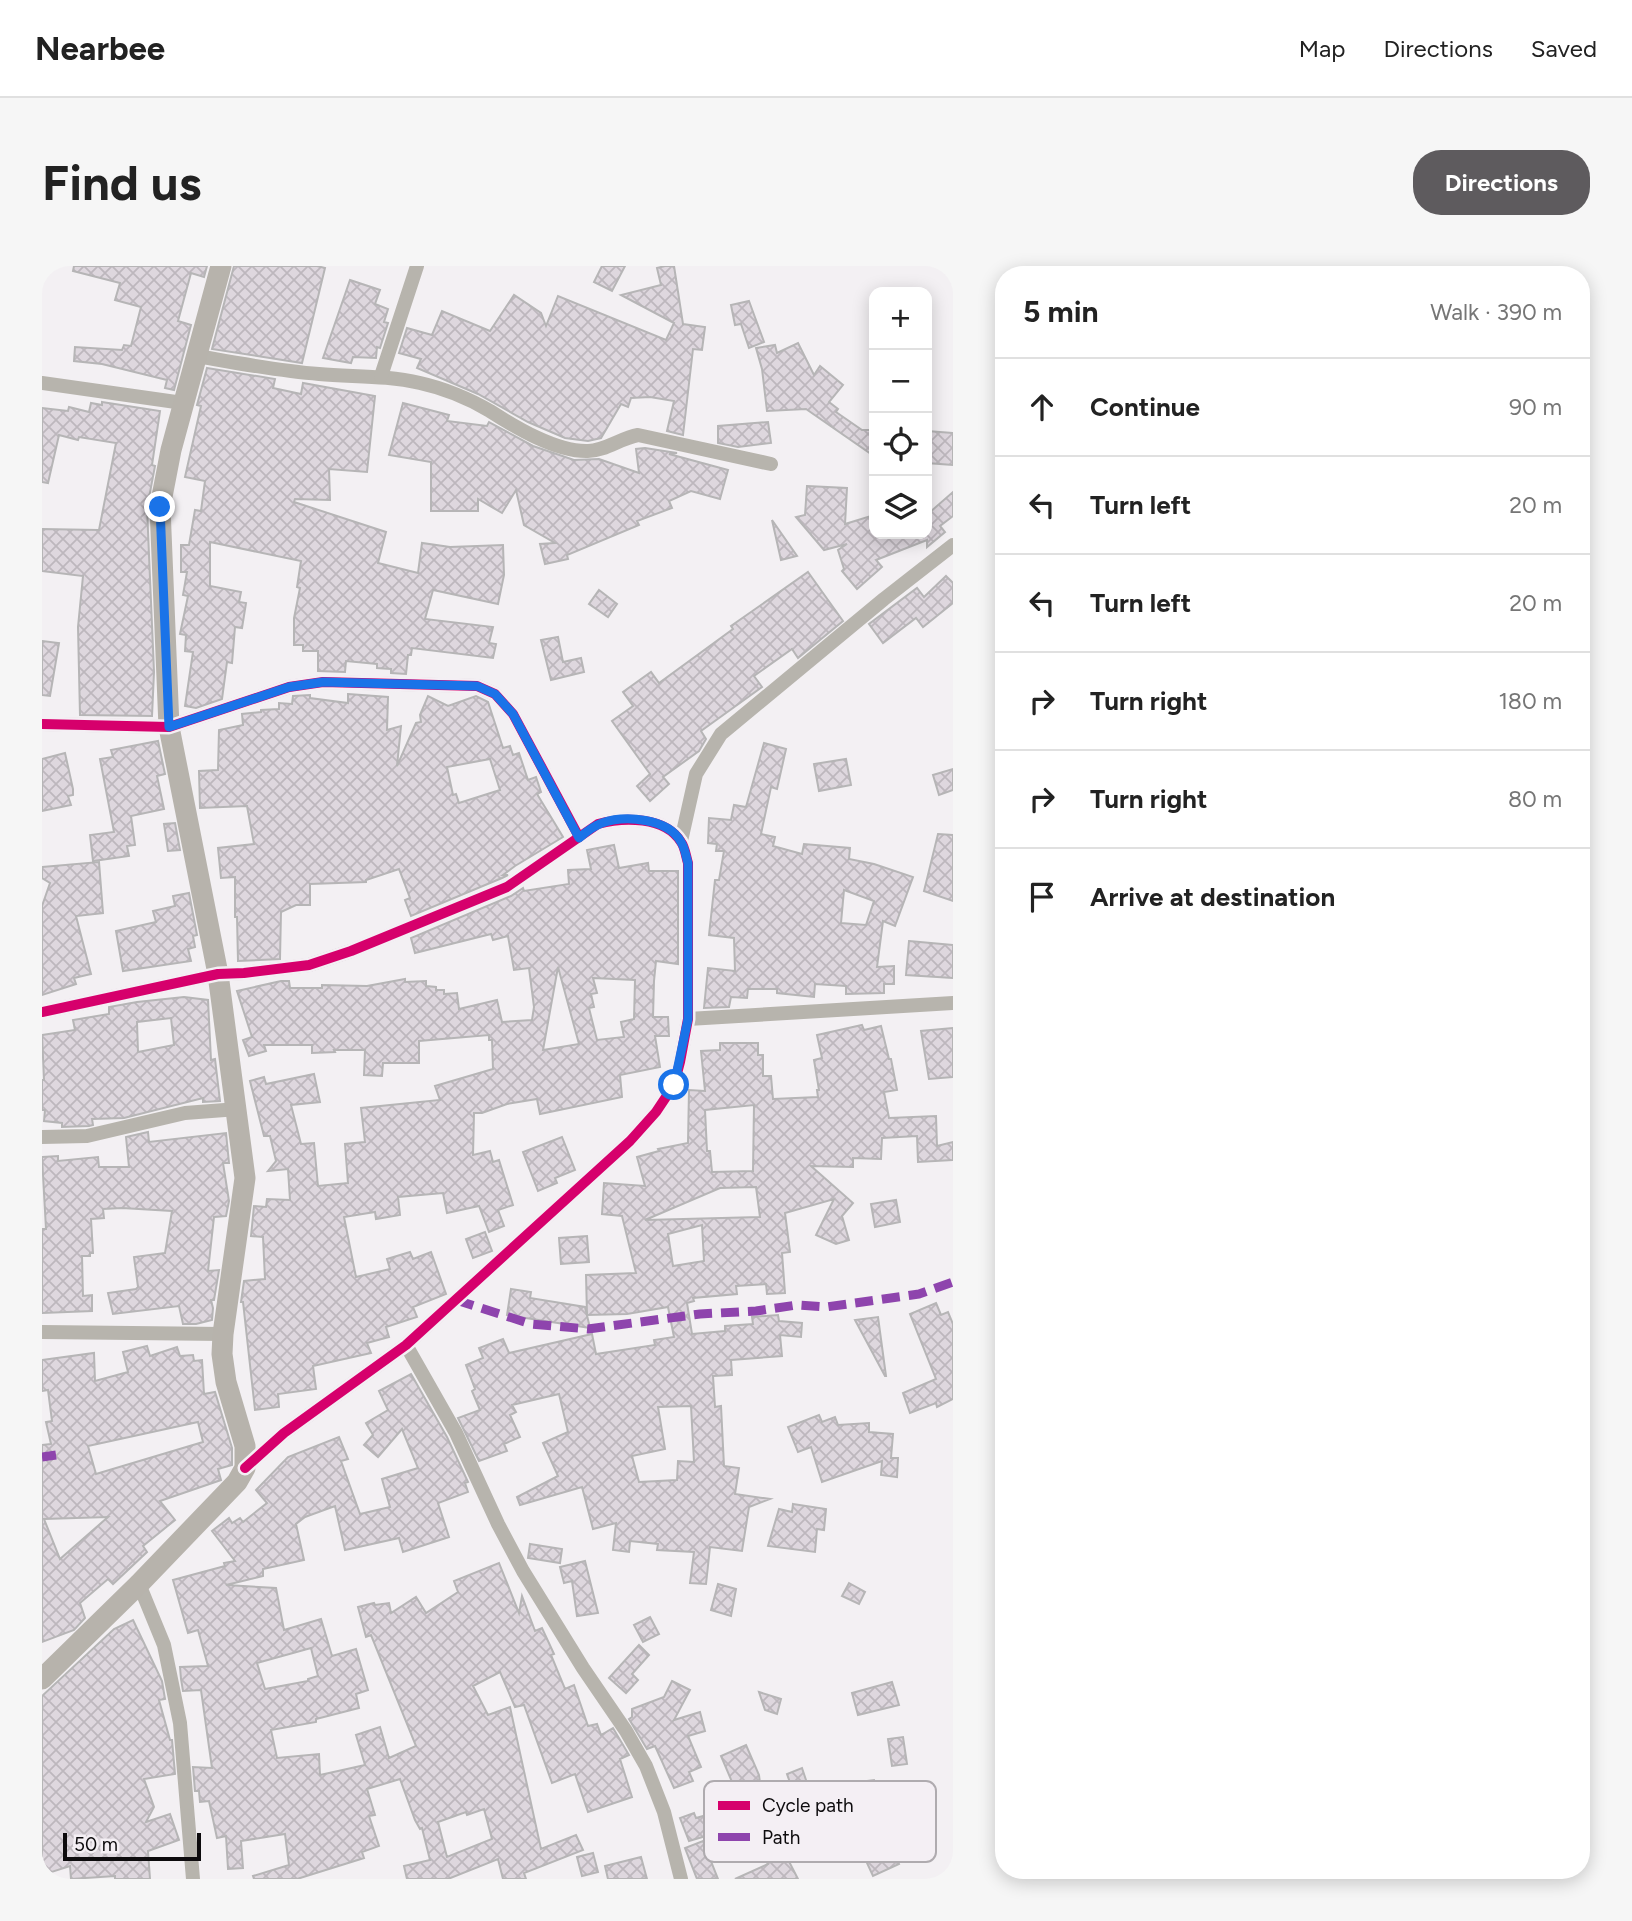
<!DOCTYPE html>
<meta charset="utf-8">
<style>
:root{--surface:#fff;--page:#f6f6f6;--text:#222;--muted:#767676;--line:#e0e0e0;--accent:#5e5b5e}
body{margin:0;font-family:Figtree,sans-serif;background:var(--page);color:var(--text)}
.controls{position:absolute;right:21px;top:21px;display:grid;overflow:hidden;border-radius:14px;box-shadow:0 4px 18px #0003}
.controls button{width:63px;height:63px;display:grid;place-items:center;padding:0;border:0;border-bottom:2px solid var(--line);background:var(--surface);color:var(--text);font:35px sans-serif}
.scale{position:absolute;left:21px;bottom:18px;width:138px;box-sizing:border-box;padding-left:7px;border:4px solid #0d0b0d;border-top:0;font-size:19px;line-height:24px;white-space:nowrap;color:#0d0b0d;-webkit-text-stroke:5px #f4eff4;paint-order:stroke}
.stop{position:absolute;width:21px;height:21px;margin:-16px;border:5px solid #1a73e8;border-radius:50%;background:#fff}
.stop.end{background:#1a73e8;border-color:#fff;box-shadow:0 2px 7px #0008}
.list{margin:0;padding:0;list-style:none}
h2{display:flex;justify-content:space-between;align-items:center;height:91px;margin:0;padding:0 28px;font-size:30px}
h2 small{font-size:23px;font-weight:400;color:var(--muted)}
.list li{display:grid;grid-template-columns:46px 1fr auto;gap:21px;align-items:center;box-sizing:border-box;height:98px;padding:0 28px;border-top:2px solid var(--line)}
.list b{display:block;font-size:26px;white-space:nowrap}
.list em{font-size:23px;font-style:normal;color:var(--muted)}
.icon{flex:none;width:38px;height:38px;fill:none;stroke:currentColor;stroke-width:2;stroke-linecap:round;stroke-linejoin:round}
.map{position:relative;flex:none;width:911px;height:1613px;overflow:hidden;border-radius:28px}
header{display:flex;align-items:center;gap:42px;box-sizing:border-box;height:98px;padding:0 35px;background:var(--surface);border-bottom:2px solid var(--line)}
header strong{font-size:33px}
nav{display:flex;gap:38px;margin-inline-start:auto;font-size:24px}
.intro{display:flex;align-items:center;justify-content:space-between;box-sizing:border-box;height:168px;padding:0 42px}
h1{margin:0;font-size:49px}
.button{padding:18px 32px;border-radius:28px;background:var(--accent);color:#fff;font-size:24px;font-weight:700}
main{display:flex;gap:42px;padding:0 42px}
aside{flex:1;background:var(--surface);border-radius:28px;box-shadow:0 4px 18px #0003}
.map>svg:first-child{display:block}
</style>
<header>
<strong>Nearbee</strong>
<nav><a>Map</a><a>Directions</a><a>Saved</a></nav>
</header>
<div class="intro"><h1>Find us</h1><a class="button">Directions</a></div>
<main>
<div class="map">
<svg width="911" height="1613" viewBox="0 0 911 1613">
<defs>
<pattern id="building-cross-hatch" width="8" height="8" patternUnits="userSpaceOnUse" patternTransform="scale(1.75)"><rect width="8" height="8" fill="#ded7de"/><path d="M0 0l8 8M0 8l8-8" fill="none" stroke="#bdb7bd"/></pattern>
</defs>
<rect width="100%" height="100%" fill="#f3f0f3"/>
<!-- building -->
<g fill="url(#building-cross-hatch)" stroke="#b6b5b6" stroke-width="2" fill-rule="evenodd">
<polygon points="32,0 165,0 162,11 149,7 136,55 149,59 132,124 123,122 125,114 60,98 32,95 33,81 80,84 82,79 89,80 99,41 73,34 78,17 31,5"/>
<polygon points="192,0 275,0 283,2 260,97 170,83"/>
<polygon points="560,0 583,0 570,25 552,16"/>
<polygon points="623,0 632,0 641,58 663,61 660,84 651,83 641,169 625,165 632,135 608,131 589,132 586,141 579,138 559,172 546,175 523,172 486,156 436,128 375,102 379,93 357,87 365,62 390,69 400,45 448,65 472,29 499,47 504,60 516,30 624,74 632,57 579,29 619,19 615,2"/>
<polygon points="308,14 338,24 333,38 346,43 342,56 346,57 338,82 335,81 334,92 311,91 309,97 281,92"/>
<polygon points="707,35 722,76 707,82 699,58 693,59 689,39"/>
<polygon points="756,77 772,109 778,100 801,119 787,136 796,143 794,146 820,164 832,164 832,190 764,143 725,145 720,103 714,82 733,79 735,87"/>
<polygon points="165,102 233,113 231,122 259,128 261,117 333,130 325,206 287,203 288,234 253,233 252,236 344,266 336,297 376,307 380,277 408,281 461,279 462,309 456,338 391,324 383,353 451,361 447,377 454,378 451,392 370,382 369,389 366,389 364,408 349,407 349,403 335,402 335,398 304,395 303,406 276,405 276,385 261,385 261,379 252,379 252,352 258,322 255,321 259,295 168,276 168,320 199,326 197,336 204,337 200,362 193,361 190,397 185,396 180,433 154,442 143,440 151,386 143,385 144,369 138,368 146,330 141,329 145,306 139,306 139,279 147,279 153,244 159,245 163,215 143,211 159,140 155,139"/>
<polygon points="60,136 118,145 110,199 113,200 105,242 112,406 110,450 38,449 36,361 41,310 0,305 0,263 57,264 74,177 37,171 36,174 17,169 6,217 0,216 0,142 26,145 27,141 47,146 49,137 60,139"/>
<polygon points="361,137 407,149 405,155 445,160 447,156 491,180 532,194 557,193 597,207 594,183 603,182 635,187 627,188 686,204 678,233 649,225 627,235 630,242 595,255 597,259 525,289 526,293 503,298 498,278 513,277 482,259 474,224 460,247 436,233 436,245 389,245 389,196 347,189"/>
<polygon points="726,156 729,177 696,181 676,177 676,160"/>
<polygon points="885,165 911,167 911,199 885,197"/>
<polygon points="765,220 805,222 803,258 832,249 832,268 885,268 885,244 887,247 911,226 911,250 898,260 903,266 885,281 885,274 834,294 840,301 815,323 800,305 802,303 796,284 805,278 782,284 754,251 763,249"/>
<polygon points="730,254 755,290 739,294"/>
<polygon points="766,306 801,355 756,392 750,383 712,410 720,421 659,465 664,473 657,485 621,511 627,518 608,535 595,520 608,508 570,455 591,440 581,426 609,406 617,417 691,363 689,360"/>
<polygon points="904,310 911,317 911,337 881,361 874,352 841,377 827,358 875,322 882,331"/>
<polygon points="557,324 575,338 566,351 547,338"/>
<polygon points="516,371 521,396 539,392 542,406 509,414 499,374"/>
<polygon points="0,375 17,377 8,430 0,429"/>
<path d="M306,428L346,431L345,464L359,460L355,500L374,457L379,456L378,449L386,430L406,440L434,430L446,436L461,482L468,480L471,489L477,487L486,514L494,511L499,526L495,528L521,571L473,600L461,609H466L460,612L369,650L363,634L368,632L357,603L324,614V616L268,618V639H254L239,646L238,693L196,695L195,651H193V611L179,612L176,582L212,578L205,540L158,542L157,505L176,504L177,464L201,459L200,448L219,446V444L237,443V437L250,438L251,430L268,429V432L306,437ZM448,493L458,524L417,537L414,528L411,529L405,501Z"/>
<polygon points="116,475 123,508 115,510 122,543 89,550 93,579 85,580 87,590 51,595 48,569 72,566 58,493 71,491 69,484"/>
<path d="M722,477L744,483L735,523L729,521L719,568L733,571L731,580L760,588L762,578L808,582L807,593L832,598L871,611L853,660L841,655L835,701L852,700V718H842V727L804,728V720L773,718L772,731L735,727V723H706L705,732L689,731L687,741L662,742L666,702L693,705L692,672L667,669L673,614H677L682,585H674L675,578L666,577L667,552L689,554L692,539L704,541ZM802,624L832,635L824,659L799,657Z"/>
<polygon points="23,487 31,523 31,529 26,530 29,539 0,545 0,493"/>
<polygon points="804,493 809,519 777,525 772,498"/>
<polygon points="911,503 911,524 897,529 891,509"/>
<polygon points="133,557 138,584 126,585 122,558"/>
<polygon points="896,568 911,569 911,635 882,625"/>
<path d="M572,579L577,602L606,597L607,605H636V698L614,695L612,715L611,751H626L627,770H613L618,801L578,809L580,831L498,848L495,833L465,838L440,847H432L431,889L448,885L451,896L457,894L471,939L456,944L462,960L447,966L437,940L405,947L401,927L356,931L358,949L334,953L333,946L302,951L314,1011L348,1003L345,993L368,986L371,993L389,986L404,1028L371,1041L375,1051L344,1061L347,1071L325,1077L329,1087L271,1100L274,1123L236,1128L237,1141L213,1144L201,1036H199L202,1015L223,1013L221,971L209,970L212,940L224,941L225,933L248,934L246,903L226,905L234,895L228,870H222L208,815L222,811L224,818L272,808L278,836L249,839L259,878L272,877L276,920L306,917L303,878L323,876L319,842L398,834L393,820L451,803L450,774H447V769L377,775V797H341L340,810L322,809L323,784H292L293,786L270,787V779H222L224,785L207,790L201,774L210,771L195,725L239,715H247L248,722H280V719L325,720L363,713V716L384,715V720L394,721V724H402V728L415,727L417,743L455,734L460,756L490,754L492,741L487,702L472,704L466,670L451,674L449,668L373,687L369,672L469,630L481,622L482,625L527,618L526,604L549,603L545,584ZM516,701L537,778L501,784ZM551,712L593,714L592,753L579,756L582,771L555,774L547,742L552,741L549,728L555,727Z"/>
<polygon points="57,596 61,647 34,650 49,708 32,712 34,718 0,729 0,640 8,617 0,612 0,601"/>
<polygon points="147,627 155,669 151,670 153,681 146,683 149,695 81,705 74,665 114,656 111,645 133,640 131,630"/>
<polygon points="867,675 911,679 911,712 864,709"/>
<path d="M142,731L166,734L169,794L173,793L178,835L161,836V832L82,852L50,853L51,859L47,860L20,861V857L2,855L3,844H0V814H2L0,769L33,764L31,754L67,748V741L95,736ZM129,752L132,779L96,786L95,756Z"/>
<path d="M820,759L822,764L839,760L847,793H849L855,824L842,826L847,852L894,850L895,880L911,876V894L876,896L875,870L840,872L839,893L811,892V901L769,900L811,937L800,950L807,974L794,978L774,969L792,933L743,947L748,986L740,987L743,1027L725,1028L724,1018L694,1020L695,1028L651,1032L652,1035L645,1037L650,1068L683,1065V1060L711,1058L710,1051L736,1049L737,1055L760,1057L759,1071L738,1069L740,1090L689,1094L690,1109L671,1110L673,1141L679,1140L682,1200L697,1202L693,1228L728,1233L707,1241L700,1285L668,1281L664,1318L648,1317L652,1286L615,1284L616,1278L588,1275L587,1286L571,1284L574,1257L551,1263L540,1221L478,1239L475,1231L516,1210L501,1177L526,1166L517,1128L470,1139L474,1146L468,1149L478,1171L462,1178L465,1185L437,1195L416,1152L438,1144L430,1125L433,1123L424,1099L441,1092L437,1082L461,1073L467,1087L550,1068L554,1088L613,1079L612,1074L632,1071L626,1041L585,1048L545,1049L544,1009L594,1007L580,950L560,948L562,917L603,920L595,891L617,885L616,883L646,877L647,824L663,825L659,785L678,784V777H716V789H721V810H729L731,833L776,831L775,824H777L772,794L780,792L775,769ZM712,839L711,905L670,906L668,885H665L663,844ZM714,921L718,951L603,954L678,922ZM660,959L662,995L631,1000L626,968ZM649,1140L652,1196L636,1195L635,1214L597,1216L590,1190L623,1183L616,1141Z"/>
<polygon points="911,762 911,811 887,813 879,765"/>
<polygon points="106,866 107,876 184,867 187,897 181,897 187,935 184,950 172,951 166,1005 177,1004 172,1034 169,1034 171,1042 170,1054 154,1058 141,1058 137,1040 71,1048 66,1027 94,1023 96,1021 92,991 123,987 130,945 80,942 61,943 62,952 49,953 51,987 48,987 48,990 40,990 41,1030 50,1029 50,1045 0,1047 0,963 4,963 0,891 16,890 16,895 56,891 57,901 87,901 84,871"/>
<polygon points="520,871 533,904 513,912 515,917 496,925 481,886"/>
<polygon points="854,934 858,956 833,961 829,938"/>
<polygon points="443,966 450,985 431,992 424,973"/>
<polygon points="545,970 547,996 519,998 517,972"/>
<polygon points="469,1023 489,1026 488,1032 543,1041 548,1062 465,1049"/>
<polygon points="894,1037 899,1049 906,1046 911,1058 911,1133 895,1141 894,1137 868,1147 861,1127 894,1113 868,1048"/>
<polygon points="836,1051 844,1110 843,1110 813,1054"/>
<path d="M105,1080L108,1090L135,1081L138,1090L151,1089L152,1095L160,1094L162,1128L173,1126L190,1182V1199L176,1203L179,1214L118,1235L133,1254L101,1280L105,1286L71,1318L66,1313L38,1337L43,1352L32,1364L0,1376V1179L9,1178L4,1156L10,1155L6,1124L0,1125V1094L52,1087L53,1115L86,1106L81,1086ZM156,1156L161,1176L54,1208L46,1180ZM66,1251L18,1293L2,1253Z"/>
<path d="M369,1108L405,1171L426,1216L423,1217L426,1226L396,1237L407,1271L361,1286L357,1272L303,1284L293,1240L263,1251L254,1258L262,1294L221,1303V1310L184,1319L234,1322L242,1364L279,1353L290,1390L314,1383L326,1424L314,1428L317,1442L274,1453V1456L229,1464L235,1492L277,1488L278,1509L323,1499L314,1469L338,1461L347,1492L374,1480L329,1369L324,1371L316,1341L332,1337L333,1339L347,1337L349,1347L374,1331L384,1347L416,1326L412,1315L457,1297L477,1347L480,1330L493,1365L500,1362L512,1388L509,1389L523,1423L532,1419L546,1460L555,1458L559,1469L571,1462L587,1489L578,1493L590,1531L546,1546L533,1508L510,1517L482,1439L473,1441L458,1406L431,1420L446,1449L468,1441L499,1583L534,1569L541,1584L482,1607L484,1613H461L456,1593L406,1613H365L362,1600L388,1594L380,1562L378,1563L373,1554L358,1513L325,1523L333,1549L327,1550L337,1580L320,1586L322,1592L255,1613H212L211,1610L247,1599L243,1568L199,1575L201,1602L186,1603L184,1570L175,1572L167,1535L158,1536L157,1525H153L151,1501L170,1502L159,1424L141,1425L139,1413L138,1401L166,1400L156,1364L146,1367L131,1314L183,1300L182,1297L193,1295L170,1265L187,1252L190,1257L198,1252L201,1256L225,1237L214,1224L246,1191L297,1171L306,1193L299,1195L318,1248L348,1241L340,1213L376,1202L360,1163L336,1191L322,1179L331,1169L324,1157L346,1144L337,1125ZM269,1382L276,1410L266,1413V1415L223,1423L215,1397ZM442,1543L450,1573L405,1591L396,1556L424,1546L425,1549Z"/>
<polygon points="777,1149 780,1156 793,1151 796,1159 827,1157 827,1166 851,1168 849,1192 856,1192 855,1211 839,1209 840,1195 780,1216 769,1181 756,1186 746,1161"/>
<polygon points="751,1238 784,1243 782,1264 775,1263 773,1286 726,1280 737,1243 750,1246"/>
<polygon points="488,1278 520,1283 518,1297 486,1292"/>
<polygon points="543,1295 556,1347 535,1350 530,1315 522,1317 518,1301"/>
<polygon points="807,1317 823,1326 817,1338 800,1330"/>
<polygon points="676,1318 694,1323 689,1350 669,1344"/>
<polygon points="608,1351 617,1368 601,1376 592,1359"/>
<polygon points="91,1354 120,1415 123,1433 117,1434 128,1474 130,1474 133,1508 102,1513 112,1541 104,1556 128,1548 137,1574 106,1585 108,1613 73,1613 73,1610 29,1613 28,1600 0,1609 0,1430 72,1363"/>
<polygon points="597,1379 607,1389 590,1408 596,1414 584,1427 567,1412"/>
<polygon points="630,1415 648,1424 632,1454 658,1446 663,1465 646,1470 659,1501 647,1506 651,1515 632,1522 613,1480 605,1483 587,1453 590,1451 590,1443 622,1431"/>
<polygon points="850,1416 857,1439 816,1449 810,1427"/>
<polygon points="717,1426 739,1433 735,1448 723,1444"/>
<polygon points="861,1471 865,1498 850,1500 846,1473"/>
<polygon points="704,1479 717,1509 720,1533 735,1531 737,1546 742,1556 691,1562 647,1575 638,1552 652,1547 654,1552 693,1541 691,1530 696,1530 679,1490"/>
<polygon points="760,1502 766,1520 751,1525 745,1508"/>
<polygon points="832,1514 838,1551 872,1539 884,1573 851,1584 857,1598 831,1610 820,1586 790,1595 788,1589 778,1592 773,1575 782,1572 781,1566 814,1555 808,1517"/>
<polygon points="736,1574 756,1613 693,1613 726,1598 718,1583"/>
<polygon points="661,1575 676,1613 655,1613 643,1582"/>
<polygon points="551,1587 556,1606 540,1610 535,1591"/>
<polygon points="599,1591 605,1613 566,1613 563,1600"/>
</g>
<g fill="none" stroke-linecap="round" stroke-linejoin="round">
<!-- minor -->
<g stroke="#b7b4ad" stroke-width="14">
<path d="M155,90C195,97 236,105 277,108C311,111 344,109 378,117C401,122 428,133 448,145C473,161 514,186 546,185C563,185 579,172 596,169L729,198"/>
<polyline points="339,110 375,0"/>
<polyline points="0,117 141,137"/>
<polyline points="0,458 127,461 247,421 281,416 435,420 453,428 471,448 537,571"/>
<polyline points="639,575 654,508 679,468 842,333 911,279"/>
<path d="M0,746L176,708L202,707L267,699L309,685L465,621L556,558C581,551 623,550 639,576C643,581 644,591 646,597V753L638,796L632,819L614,846L588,875L364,1079L242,1167L203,1202"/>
<polyline points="646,753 911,737"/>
<polyline points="0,871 45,870 143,847 196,843"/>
<polyline points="0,1066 181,1068"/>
<polyline points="364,1079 414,1167 456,1258 481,1305 541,1402 584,1465 604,1500 622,1546 639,1613"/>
<polyline points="97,1318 122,1379 138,1457 151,1613"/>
</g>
<!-- secondary -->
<polyline stroke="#b7b3ac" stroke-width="21" points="0,1413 97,1318 195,1216 203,1202 203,1180 184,1116 180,1088 181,1068 203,912 176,708 127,461 118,241 129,184 179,0"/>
<!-- quiet -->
<g stroke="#8e44ad" stroke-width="9" stroke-dasharray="18 9" stroke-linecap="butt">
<polyline points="414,1034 489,1058 546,1063 658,1048 714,1045 755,1039 784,1041 877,1028 911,1016"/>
<polyline points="0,1191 14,1189"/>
</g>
<!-- cycleway casing -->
<g stroke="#f4eff4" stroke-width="15">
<g id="cycleway">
<polyline points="0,458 127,461 247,421 281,416 435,420 453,428 471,448 537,571"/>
<path d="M0,746L176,708L202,707L267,699L309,685L465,621L556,558C581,551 623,550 639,576C643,581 644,591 646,597V753L638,796L632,819L614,846L588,875L364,1079L242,1167L203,1202"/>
</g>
</g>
<!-- cycleway -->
<use href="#cycleway" stroke="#d6006c" stroke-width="10"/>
</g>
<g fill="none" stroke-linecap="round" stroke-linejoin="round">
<!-- route -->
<path stroke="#1a73e8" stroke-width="9" d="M118,241L127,461L247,421L281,416L435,420L453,428L471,448L537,572C544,566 551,560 560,557C583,549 626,552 639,576C643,582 644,591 646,597V753L632,819"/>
</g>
<!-- legend -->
<rect x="662" y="1515" width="232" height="81" rx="10" fill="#f4eff4" stroke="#afabaf" stroke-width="2"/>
<rect x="676" y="1535" width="32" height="9" fill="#d6006c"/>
<rect x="676" y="1567" width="32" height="8" fill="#8e44ad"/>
<g font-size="19" fill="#0d0b0d">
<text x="720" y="1546">Cycle path</text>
<text x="720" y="1578">Path</text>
</g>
</svg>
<div class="controls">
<button>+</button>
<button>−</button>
<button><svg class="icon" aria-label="locate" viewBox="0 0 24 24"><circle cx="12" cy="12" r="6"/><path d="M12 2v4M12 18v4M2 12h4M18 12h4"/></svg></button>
<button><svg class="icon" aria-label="layers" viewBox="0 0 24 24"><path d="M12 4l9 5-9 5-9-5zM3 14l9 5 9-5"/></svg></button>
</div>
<div class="scale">50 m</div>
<div class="stop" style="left:632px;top:819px"></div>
<div class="stop end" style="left:118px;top:241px"></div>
</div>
<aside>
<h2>5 min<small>Walk · 390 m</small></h2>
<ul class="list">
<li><svg class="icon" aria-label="ahead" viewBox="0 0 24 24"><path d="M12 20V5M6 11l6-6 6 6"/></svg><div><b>Continue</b></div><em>90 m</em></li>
<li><svg class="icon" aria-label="left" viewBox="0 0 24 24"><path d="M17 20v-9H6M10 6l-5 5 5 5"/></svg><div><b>Turn left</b></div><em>20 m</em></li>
<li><svg class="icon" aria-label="left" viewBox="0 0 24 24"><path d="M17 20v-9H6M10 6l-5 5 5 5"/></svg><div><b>Turn left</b></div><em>20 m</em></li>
<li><svg class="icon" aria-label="right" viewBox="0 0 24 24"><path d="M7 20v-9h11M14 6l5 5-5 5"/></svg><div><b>Turn right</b></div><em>180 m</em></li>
<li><svg class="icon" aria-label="right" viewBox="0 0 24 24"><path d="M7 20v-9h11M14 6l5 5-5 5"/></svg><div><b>Turn right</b></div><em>80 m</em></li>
<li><svg class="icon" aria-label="arrive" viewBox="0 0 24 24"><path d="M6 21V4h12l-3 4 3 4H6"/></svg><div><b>Arrive at destination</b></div></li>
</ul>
</aside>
</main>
